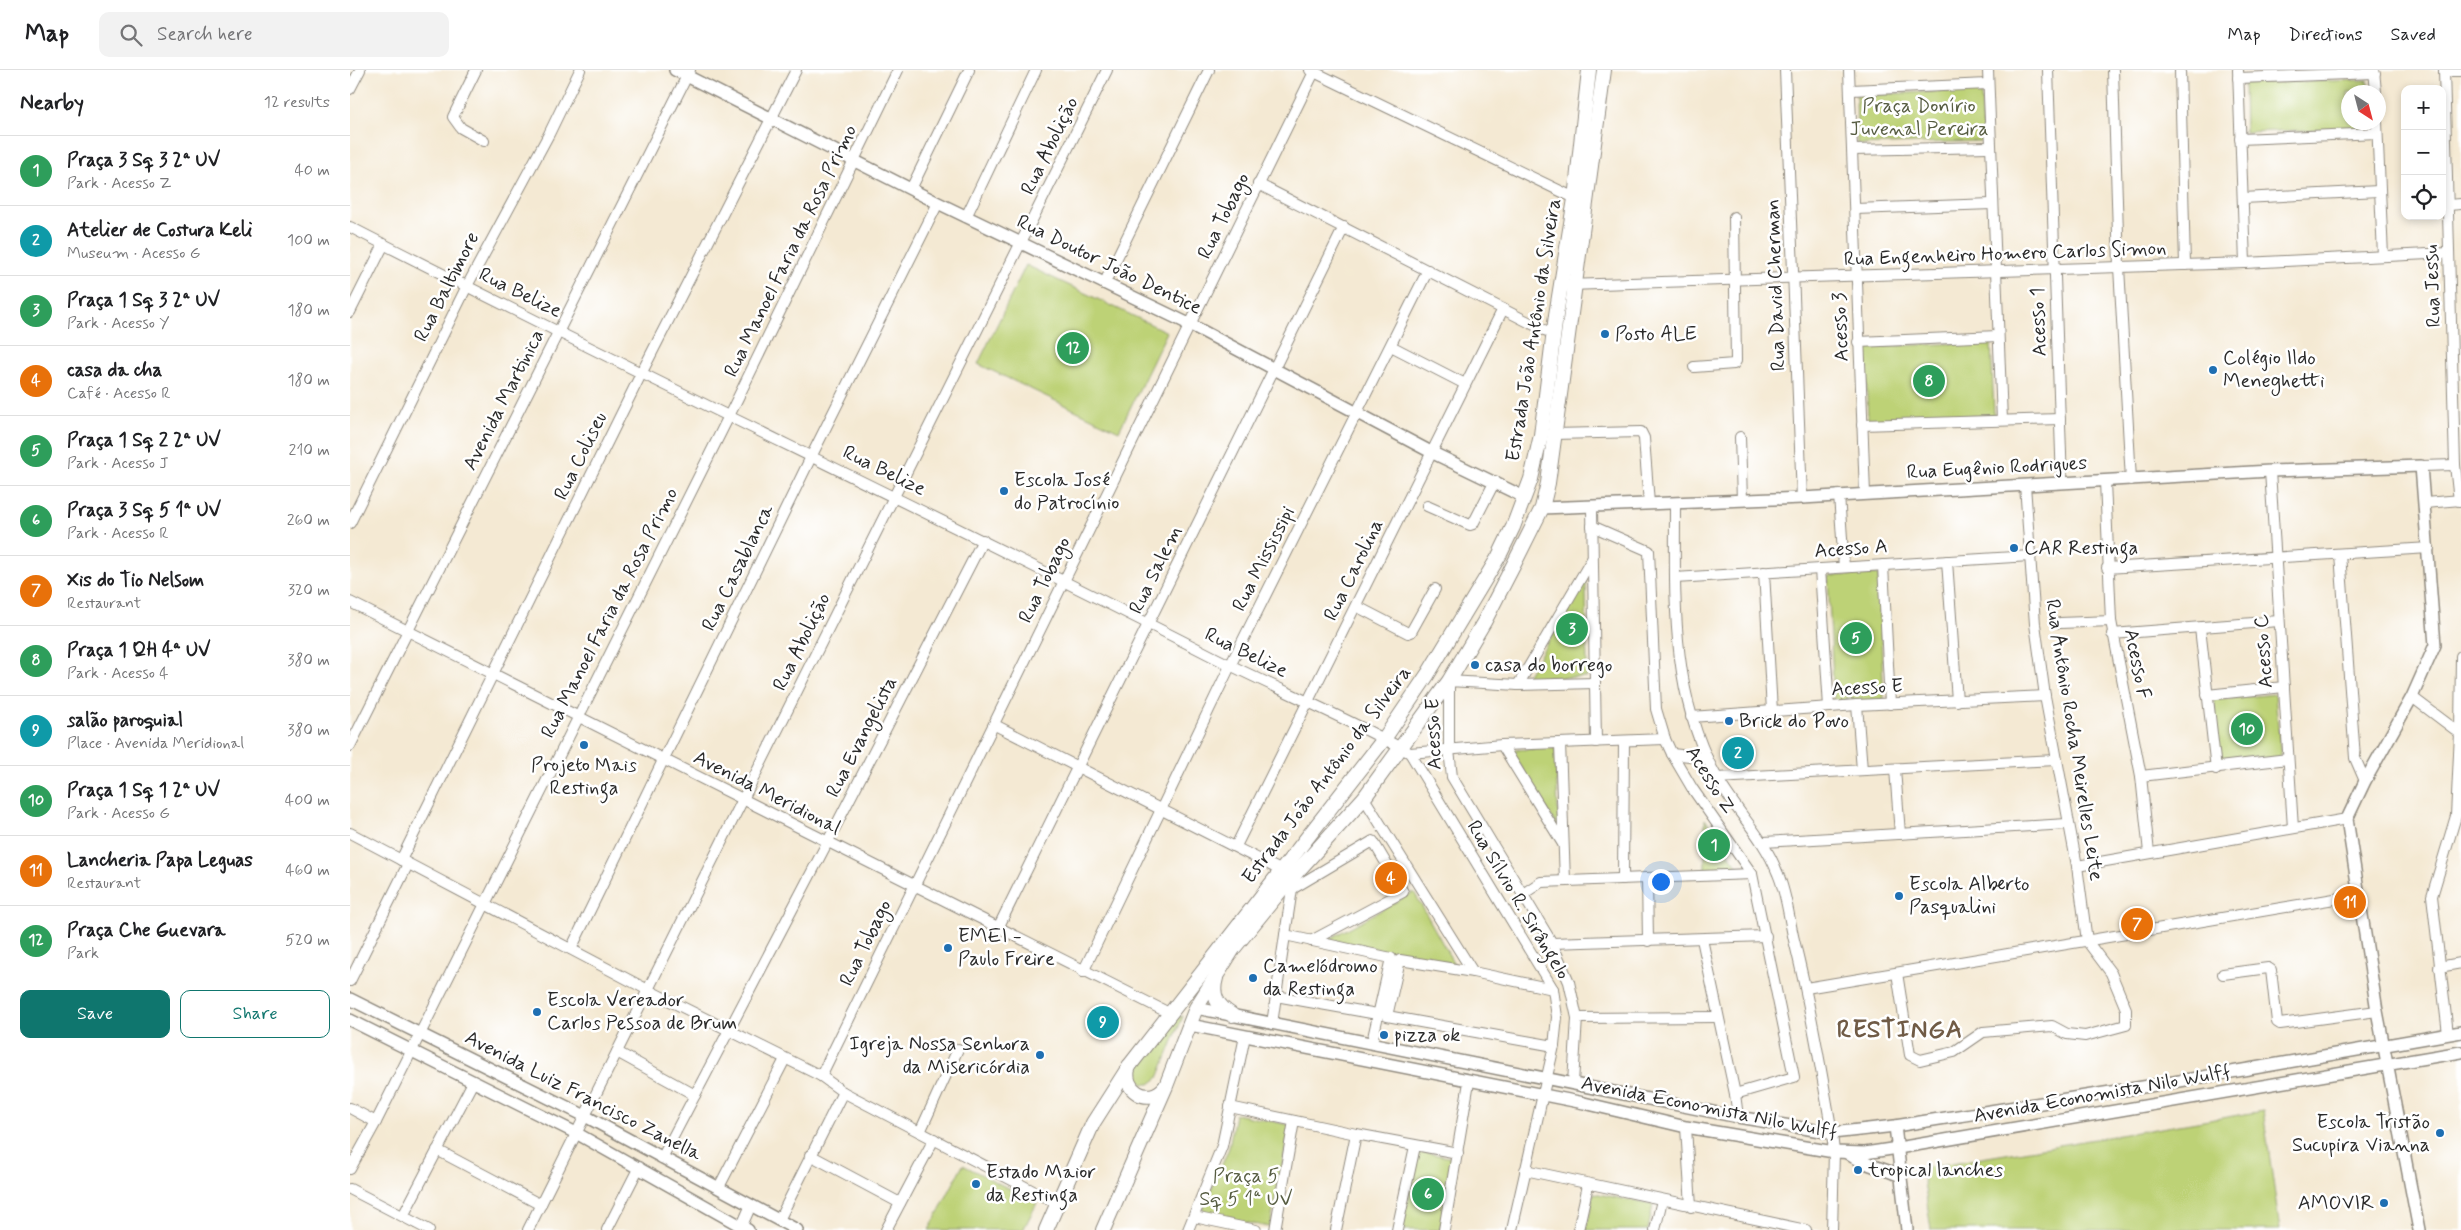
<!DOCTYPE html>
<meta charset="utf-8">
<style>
:root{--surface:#fff;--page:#f2f2f2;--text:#202124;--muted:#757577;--line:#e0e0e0;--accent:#0f766e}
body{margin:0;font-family:Mynerve,sans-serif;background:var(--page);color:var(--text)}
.controls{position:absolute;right:15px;top:15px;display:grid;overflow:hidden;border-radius:10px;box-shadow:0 2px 8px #0003}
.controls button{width:45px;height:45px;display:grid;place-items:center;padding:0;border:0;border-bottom:1px solid var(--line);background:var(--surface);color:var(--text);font:25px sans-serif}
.compass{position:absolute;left:1991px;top:15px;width:45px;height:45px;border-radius:50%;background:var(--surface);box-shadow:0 2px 8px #0003;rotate:144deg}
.you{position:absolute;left:1310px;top:811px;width:18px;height:18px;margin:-12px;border:4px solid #fff;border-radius:50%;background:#1a73e8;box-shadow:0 0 0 8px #1a73e833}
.badge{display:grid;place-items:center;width:32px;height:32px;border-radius:50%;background:var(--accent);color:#fff;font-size:16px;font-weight:700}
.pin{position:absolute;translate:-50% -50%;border:2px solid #fff;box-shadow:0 1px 5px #0006}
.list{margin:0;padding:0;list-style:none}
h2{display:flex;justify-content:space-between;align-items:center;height:65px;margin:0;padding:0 20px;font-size:21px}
h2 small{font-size:16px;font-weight:400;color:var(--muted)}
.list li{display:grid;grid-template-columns:32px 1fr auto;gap:15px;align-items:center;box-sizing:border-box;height:70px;padding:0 20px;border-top:1px solid var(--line)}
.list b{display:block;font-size:19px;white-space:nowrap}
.list p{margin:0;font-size:16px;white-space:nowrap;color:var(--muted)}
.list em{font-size:16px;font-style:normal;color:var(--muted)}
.actions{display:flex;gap:10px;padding:15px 20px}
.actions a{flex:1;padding:11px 0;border:1px solid var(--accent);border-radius:10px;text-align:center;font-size:18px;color:var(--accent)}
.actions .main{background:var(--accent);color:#fff}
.icon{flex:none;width:28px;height:28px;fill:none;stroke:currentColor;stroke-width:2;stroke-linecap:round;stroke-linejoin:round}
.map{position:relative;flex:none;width:2111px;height:1160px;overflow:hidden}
header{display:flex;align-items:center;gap:30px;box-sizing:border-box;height:70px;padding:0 25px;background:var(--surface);border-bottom:1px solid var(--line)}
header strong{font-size:24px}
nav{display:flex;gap:28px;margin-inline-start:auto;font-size:18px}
.search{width:350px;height:45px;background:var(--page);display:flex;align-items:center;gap:12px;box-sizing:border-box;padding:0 18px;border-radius:10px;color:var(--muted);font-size:19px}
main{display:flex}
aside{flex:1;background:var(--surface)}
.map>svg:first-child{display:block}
</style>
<header>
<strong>Map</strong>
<div class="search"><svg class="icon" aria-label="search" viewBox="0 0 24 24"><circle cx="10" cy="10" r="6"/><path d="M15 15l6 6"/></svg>Search here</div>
<nav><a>Map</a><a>Directions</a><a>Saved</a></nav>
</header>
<main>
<aside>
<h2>Nearby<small>12 results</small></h2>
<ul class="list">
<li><span class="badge" style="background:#2e9e5b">1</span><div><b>Praça 3 Sq 3 2ª UV</b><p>Park · Acesso Z</p></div><em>40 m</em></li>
<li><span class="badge" style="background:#0f9aa8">2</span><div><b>Atelier de Costura Keli</b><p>Museum · Acesso G</p></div><em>100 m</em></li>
<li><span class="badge" style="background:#2e9e5b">3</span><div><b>Praça 1 Sq 3 2ª UV</b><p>Park · Acesso Y</p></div><em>180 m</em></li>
<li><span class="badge" style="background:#e8710a">4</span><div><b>casa da cha</b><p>Café · Acesso R</p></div><em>180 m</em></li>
<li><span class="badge" style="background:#2e9e5b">5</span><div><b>Praça 1 Sq 2 2ª UV</b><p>Park · Acesso J</p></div><em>210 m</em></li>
<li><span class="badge" style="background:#2e9e5b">6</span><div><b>Praça 3 Sq 5 1ª UV</b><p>Park · Acesso R</p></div><em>260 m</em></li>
<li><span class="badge" style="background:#e8710a">7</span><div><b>Xis do Tio Nelsom</b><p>Restaurant</p></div><em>320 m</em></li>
<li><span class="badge" style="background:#2e9e5b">8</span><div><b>Praça 1 QH 4ª UV</b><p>Park · Acesso 4</p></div><em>380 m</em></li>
<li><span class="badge" style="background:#0f9aa8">9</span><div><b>salão paroquial</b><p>Place · Avenida Meridional</p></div><em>380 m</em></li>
<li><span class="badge" style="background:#2e9e5b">10</span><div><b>Praça 1 Sq 1 2ª UV</b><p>Park · Acesso G</p></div><em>400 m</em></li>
<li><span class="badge" style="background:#e8710a">11</span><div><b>Lancheria Papa Leguas</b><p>Restaurant</p></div><em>460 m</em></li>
<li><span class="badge" style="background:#2e9e5b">12</span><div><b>Praça Che Guevara</b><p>Park</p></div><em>520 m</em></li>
</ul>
<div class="actions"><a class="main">Save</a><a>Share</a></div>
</aside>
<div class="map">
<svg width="2111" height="1160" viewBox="0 0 2111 1160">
<rect width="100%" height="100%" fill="#fff"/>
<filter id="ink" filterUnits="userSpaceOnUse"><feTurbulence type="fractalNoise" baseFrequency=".02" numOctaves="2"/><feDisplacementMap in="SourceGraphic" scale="10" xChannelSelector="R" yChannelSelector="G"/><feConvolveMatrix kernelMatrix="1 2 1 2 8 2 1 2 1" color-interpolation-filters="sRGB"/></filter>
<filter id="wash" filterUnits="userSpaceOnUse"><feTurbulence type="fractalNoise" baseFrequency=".0096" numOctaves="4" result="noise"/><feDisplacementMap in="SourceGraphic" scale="20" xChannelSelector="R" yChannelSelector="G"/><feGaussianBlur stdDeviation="1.12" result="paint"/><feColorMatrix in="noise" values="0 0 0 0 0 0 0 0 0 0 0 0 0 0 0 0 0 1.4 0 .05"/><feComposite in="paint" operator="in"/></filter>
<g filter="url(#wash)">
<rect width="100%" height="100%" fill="#f4e9d3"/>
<!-- green -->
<g fill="#bdd276" stroke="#747e50">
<polygon points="2018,10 2018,22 1998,22 1998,52 2019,53 2019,58 1895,62 1894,13"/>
<polygon points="1631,20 1633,71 1507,75 1506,25"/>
<polygon points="676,195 817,262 769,361 628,294"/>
<polygon points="1641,272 1644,345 1518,351 1515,277"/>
<polygon points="1528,504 1534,630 1484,632 1478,506"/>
<polygon points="1236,510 1237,607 1176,608"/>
<polygon points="1925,624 1931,688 1870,693 1864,630"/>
<polygon points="1205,678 1209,759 1161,680"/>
<polygon points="1355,749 1391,801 1355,801"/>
<polygon points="1064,822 1104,894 979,869"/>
<polygon points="833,946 808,1008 800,1014 793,1014 786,1005 787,998 822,949"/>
<polygon points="1913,1041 1930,1160 1581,1160 1572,1098"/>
<polygon points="885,1044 940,1055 920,1157 851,1144 879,1078"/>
<polygon points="1068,1081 1103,1088 1090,1160 1052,1160"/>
<polygon points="613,1095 687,1133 673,1160 579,1160"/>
<polygon points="1244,1123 1303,1135 1298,1160 1236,1160"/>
</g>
</g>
<g filter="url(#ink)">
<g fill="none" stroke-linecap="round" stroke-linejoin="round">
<!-- minor casing -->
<g stroke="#908a7f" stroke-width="12">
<g id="minor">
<polyline points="126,0 103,47 111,58 134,71"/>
<polyline points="960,0 1231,131"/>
<polyline points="1435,0 1452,428"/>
<polyline points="1499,0 1515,424"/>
<polyline points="1638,0 1652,350"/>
<polyline points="1698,0 1712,413"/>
<polyline points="1763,0 1769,197 1781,410"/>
<polyline points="1830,0 1835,195"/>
<polyline points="1888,0 1895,193"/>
<polyline points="2024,0 2026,22"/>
<polyline points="2094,0 2105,395 2109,431"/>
<polyline points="2094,1 2111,1"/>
<polyline points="1888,8 2025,3"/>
<polyline points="0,19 10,0"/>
<polyline points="1501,20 1638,14"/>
<polyline points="2027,52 2033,186"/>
<polyline points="1890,69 2027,63"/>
<polyline points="1503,80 1639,77"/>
<polyline points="908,114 1194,260 1204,263"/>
<polyline points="561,119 619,0"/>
<polyline points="1893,128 2029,121"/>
<polyline points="2098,135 2111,134"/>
<polyline points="1505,139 1642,134"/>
<polyline points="616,147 686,0"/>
<path d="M0,157C282,302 570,437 852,581C921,617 993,645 1060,683L1203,919L1207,947L1204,976L1162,1160"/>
<polyline points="754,214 859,0"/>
<polyline points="1218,215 1895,193 2099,183"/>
<polyline points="0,242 34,174"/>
<polyline points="1508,272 1648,266"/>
<polyline points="1041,276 1115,314"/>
<polyline points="1344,297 1384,294 1386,291 1384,147"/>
<polyline points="1512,355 1710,349"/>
<polyline points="1204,364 1291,362 1294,368 1299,434"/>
<polyline points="1390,367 1392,430"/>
<polyline points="2071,396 2105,395"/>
<polyline points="1920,401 1943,758"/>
<polyline points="1755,411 1761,551 1791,706 1799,783"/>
<polyline points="1489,425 1494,497"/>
<path d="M1325,433C1325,526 1320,622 1366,706C1385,741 1413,765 1428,804C1437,825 1439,849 1444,870C1460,934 1471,999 1482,1063L1484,1082L1482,1160"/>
<polyline points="2075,433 2111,430"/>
<polyline points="1077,436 1120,455 1123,454 1145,411"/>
<polyline points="1242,438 1246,672"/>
<polyline points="0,453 117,216 199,64 230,0"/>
<polyline points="1242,456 1299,481 1306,639 1315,669 1322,684 1342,718 1402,804 1444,1007 1385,1024"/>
<polyline points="1990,484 2005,688 2015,711"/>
<polyline points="1597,491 1607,631"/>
<polyline points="1533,495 1540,634"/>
<polyline points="1757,498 2079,478"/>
<polyline points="1470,499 1479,637"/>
<polyline points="1414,502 1422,641"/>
<polyline points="1325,508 1680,486"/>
<polyline points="0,532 819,943"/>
<polyline points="1006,536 1058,563 1061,562 1085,519"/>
<polyline points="1710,553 1761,551"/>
<polyline points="1850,558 1866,699"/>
<polyline points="1762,564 1929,551"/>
<polyline points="1168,615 1242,489"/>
<polyline points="1857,625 1934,617"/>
<polyline points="2062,627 2111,664"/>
<polyline points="1507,635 1512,700"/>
<polyline points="1341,647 1507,635 1695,626"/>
<polyline points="645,655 932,801"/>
<polyline points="1210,673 1215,811"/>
<polyline points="1152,675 1213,774"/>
<polyline points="0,676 340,0"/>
<polyline points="1060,683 1152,675 1315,669"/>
<polyline points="1322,684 1357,688"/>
<polyline points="1545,699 1550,764"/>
<polyline points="1791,706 1938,689"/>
<polyline points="1367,708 1706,690"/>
<polyline points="1014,728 1123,902"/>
<polyline points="0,763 298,920 471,1006 493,1022 708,1134"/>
<polyline points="1414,772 1717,754"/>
<polyline points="886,776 1153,239"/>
<polyline points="51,790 292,302 446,0"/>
<polyline points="1727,796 1997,749"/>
<polyline points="1297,808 1298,871"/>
<polyline points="1273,809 1274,671"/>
<polyline points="1173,824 1191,812 1402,804"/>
<polyline points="648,858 994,157"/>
<polyline points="935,865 942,819 1023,771 1053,822 961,871"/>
<polyline points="1352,869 1385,1024 1388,1047"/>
<polyline points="1202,873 1416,866"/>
<polyline points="221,879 462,385 588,133"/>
<polyline points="2089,897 2111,893"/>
<polyline points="733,902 880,596 1078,200"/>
<polyline points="1547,903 1560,985 1570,990 1604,982 1633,962 1702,956 1717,964 1735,966 1776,955 1776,939 1761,903 1737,871 1727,796 1695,626 1685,554 1675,415"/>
<polyline points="1873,904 1918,898 1921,900 1927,952 1930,954 2027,941"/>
<polyline points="0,911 58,794"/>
<polyline points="1456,918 2008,825"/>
<polyline points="1203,919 1123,902 1050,890 1037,946 1204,976"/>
<polyline points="1227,948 1368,947"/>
<polyline points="922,954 926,926"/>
<polyline points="2098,964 2082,826 2106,746 2110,663 2111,586"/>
<polyline points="1022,972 1041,888 935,865 926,926 1027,944"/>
<polyline points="267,982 345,1025"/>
<polyline points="471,1006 965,0"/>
<polyline points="1223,1013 1227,948 1219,912 1202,873 1102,707 1099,680 1099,611 1168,615 1245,613"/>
<polyline points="880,1037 1006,1064 1108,1083"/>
<polyline points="0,1038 26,1052"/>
<polyline points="1336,1057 1341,1137"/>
<polyline points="570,1062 608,979"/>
<polyline points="87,1080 191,1135"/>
<polyline points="460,1085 550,1133"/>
<polyline points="312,1088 477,773 633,470"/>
<polyline points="0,1099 26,1052 379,346 548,0"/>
<polyline points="1175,1100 1456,1160"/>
<polyline points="369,1117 435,989"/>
<polyline points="0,1119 79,1160"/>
<polyline points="53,1146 123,1012"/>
<polyline points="844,1147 906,1160"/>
<polyline points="429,1150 493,1022"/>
<polyline points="178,1160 757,0"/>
<polyline points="257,1160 289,1097"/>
<polyline points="390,1160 401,1135"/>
<polyline points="536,1160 584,1069"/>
<polyline points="838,1160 872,1076 895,966"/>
<polyline points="925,1160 944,1051"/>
<polyline points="986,1160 1006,1064"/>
<polyline points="1047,1160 1065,1076"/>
<polyline points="1094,1160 1119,1012"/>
<polyline points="1228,1160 1238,1115"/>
<polyline points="1305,1160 1312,1130"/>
</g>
</g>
<!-- tertiary casing -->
<g stroke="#908a7f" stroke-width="14">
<g id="tertiary">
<polyline points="325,0 588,133 841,255 1081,382 1174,427"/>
<polyline points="1192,438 1452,428 1920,401 2071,396 2085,575 2062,627 2015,711 1997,749 2027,941 2069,1160"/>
<polyline points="0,929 235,1046 447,1160"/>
<polyline points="846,938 1388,1047 1482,1063 1545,1056 1818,1013 2111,962"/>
<polyline points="0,950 226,1063 398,1160"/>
<polyline points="840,955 1234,1033 1336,1057 1431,1073 1484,1082 1515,1083 1548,1078 2111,982"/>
<polyline points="1545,1056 1557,1160"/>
<path d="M1497,1083C1513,1095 1533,1098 1551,1106"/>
</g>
</g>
<!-- secondary casing -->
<g stroke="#908a7f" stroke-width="16">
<g id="secondary">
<path d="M866,908C861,925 867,936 882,945"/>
<path d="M779,996C770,1020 799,1037 815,1017"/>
<polyline points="696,1160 743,1053 780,995 1034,669 1078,604 1149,486 1163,457 1181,409 1191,365 1206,245 1225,129 1239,0"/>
<polyline points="753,1160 816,1016 846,938 883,879 935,815 1014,728 1099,611 1134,552 1163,496 1192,438 1198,413 1254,0"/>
</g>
</g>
<!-- minor -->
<use href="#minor" stroke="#fff" stroke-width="10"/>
<!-- tertiary -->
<use href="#tertiary" stroke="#fff" stroke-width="11"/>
<!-- secondary -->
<use href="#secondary" stroke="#fff" stroke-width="14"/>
</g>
</g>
<!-- markers -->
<g fill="#1f6fb2" stroke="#fff" stroke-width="2">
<circle cx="1255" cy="264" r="5"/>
<circle cx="1863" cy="300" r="5"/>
<circle cx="654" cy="421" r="5"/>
<circle cx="1664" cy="478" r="5"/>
<circle cx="1125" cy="595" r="5"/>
<circle cx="1379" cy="651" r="5"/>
<circle cx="234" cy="675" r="5"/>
<circle cx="1549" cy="826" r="5"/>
<circle cx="598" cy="878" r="5"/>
<circle cx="903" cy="908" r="5"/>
<circle cx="187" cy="942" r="5"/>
<circle cx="1034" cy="965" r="5"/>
<circle cx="690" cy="985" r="5"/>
<circle cx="2090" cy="1063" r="5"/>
<circle cx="1508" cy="1100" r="5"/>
<circle cx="626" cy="1114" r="5"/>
<circle cx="2034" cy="1133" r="5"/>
</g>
<g text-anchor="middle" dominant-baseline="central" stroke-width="5" stroke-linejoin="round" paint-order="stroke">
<!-- park labels -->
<g font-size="20" fill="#575d42" stroke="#fff">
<text x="1569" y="36">Praça Donírio<tspan x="1569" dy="23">Juvenal Pereira</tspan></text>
<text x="896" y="1106">Praça 5<tspan x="896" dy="23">Sq 5 1ª UV</tspan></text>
</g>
<!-- street labels -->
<g font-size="20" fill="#2b2b2b" stroke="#fff">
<text transform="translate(700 76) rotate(-64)">Rua Abolição</text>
<text transform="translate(874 146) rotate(-64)">Rua Tobago</text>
<text transform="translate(441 181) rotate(-64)">Rua Manoel Faria da Rosa Primo</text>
<text transform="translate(1655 184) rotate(-2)">Rua Engenheiro Homero Carlos Simon</text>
<text transform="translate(759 195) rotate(26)">Rua Doutor João Dentice</text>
<text transform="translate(1426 215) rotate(-92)">Rua David Cherman</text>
<text transform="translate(2083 216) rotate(-92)">Rua Jessu</text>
<text transform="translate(97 217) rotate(-63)">Rua Baltimore</text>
<text transform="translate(170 223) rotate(26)">Rua Belize</text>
<text transform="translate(1689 252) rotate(-92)">Acesso 1</text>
<text transform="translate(1491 257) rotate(-92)">Acesso 3</text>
<text transform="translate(1184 260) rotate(-81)">Estrada João Antônio da Silveira</text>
<text transform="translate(154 330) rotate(-63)">Avenida Martinica</text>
<text transform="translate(231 386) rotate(-64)">Rua Coliseu</text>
<text transform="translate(1647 398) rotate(-3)">Rua Eugênio Rodrigues</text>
<text transform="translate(534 401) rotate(26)">Rua Belize</text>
<text transform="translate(1501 479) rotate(-4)">Acesso A</text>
<text transform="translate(914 489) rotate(-63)">Rua Mississipi</text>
<text transform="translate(388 498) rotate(-64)">Rua Casablanca</text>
<text transform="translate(806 500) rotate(-64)">Rua Salem</text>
<text transform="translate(1004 500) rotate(-64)">Rua Carolina</text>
<text transform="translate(695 510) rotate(-64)">Rua Tobago</text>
<text transform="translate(260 543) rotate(-63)">Rua Manoel Faria da Rosa Primo</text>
<text transform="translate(452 572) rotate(-64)">Rua Abolição</text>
<text transform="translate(1914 581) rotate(-94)">Acesso C</text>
<text transform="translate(896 583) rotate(26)">Rua Belize</text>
<text transform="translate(1787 594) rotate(79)">Acesso F</text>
<text transform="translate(1517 618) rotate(-3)">Acesso E</text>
<text transform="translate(1084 664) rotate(-92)">Acesso E</text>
<text transform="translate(512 667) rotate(-63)">Rua Evangelista</text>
<text transform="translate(1724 670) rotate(81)">Rua Antônio Rocha Meirelles Leite</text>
<text transform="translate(977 705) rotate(-53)">Estrada João Antônio da Silveira</text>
<text transform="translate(1360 710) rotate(58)">Acesso Z</text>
<text transform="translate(417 723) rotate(27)">Avenida Meridional</text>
<text transform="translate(1168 830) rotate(59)">Rua Sílvio R. Sirângelo</text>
<text transform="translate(516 873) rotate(-64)">Rua Tobago</text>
<text transform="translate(1752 1024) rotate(-10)">Avenida Economista Nilo Wulff</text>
<text transform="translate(233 1026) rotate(27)">Avenida Luiz Francisco Zanella</text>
<text transform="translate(1359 1038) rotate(11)">Avenida Economista Nilo Wulff</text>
</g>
<!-- poi labels -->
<g font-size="20" fill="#2b2b2b" stroke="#fff" text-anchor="start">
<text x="1265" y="264">Posto ALE</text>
<text x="1873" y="288">Colégio Ildo<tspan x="1873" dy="23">Meneghetti</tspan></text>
<text x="664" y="410">Escola José<tspan x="664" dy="23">do Patrocínio</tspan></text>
<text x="1674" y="478">CAR Restinga</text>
<text x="1135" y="595">casa do borrego</text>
<text x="1389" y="651">Brick do Povo</text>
<text x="234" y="695" text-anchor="middle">Projeto Mais<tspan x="234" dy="23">Restinga</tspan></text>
<text x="1559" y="814">Escola Alberto<tspan x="1559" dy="23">Pasqualini</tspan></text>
<text x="608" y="866">EMEI -<tspan x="608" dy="23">Paulo Freire</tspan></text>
<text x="913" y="896">Camelódromo<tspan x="913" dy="23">da Restinga</tspan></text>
<text x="197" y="930">Escola Vereador<tspan x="197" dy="23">Carlos Pessoa de Brum</tspan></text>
<text x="1044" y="965">pizza ok</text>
<text x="680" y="974" text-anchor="end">Igreja Nossa Senhora<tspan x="680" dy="23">da Misericórdia</tspan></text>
<text x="2080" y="1052" text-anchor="end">Escola Tristão<tspan x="2080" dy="23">Sucupira Vianna</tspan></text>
<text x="1518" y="1100">tropical lanches</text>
<text x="636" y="1102">Estado Maior<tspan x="636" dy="23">da Restinga</tspan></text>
<text x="2024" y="1133" text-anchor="end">AMOVIR</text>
</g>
<!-- district labels -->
<g font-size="25" font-weight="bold" letter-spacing="1" fill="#705b46" stroke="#fff">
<text x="1550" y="960">RESTINGA</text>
</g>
</g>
</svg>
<div class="controls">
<button>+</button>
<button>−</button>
<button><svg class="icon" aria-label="locate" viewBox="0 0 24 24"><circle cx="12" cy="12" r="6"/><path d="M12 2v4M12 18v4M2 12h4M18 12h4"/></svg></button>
</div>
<svg class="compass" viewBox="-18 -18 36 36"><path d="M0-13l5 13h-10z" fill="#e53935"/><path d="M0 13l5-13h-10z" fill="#757577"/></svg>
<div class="you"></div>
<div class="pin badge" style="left:1364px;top:775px;background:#2e9e5b">1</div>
<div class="pin badge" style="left:1388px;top:683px;background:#0f9aa8">2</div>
<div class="pin badge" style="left:1222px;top:559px;background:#2e9e5b">3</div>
<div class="pin badge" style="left:1041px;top:808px;background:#e8710a">4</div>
<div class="pin badge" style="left:1506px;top:568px;background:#2e9e5b">5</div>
<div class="pin badge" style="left:1078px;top:1124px;background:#2e9e5b">6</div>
<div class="pin badge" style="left:1787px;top:854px;background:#e8710a">7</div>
<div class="pin badge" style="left:1579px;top:311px;background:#2e9e5b">8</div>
<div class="pin badge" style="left:753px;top:952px;background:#0f9aa8">9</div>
<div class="pin badge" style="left:1897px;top:659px;background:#2e9e5b">10</div>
<div class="pin badge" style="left:2000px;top:832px;background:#e8710a">11</div>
<div class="pin badge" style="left:723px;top:278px;background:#2e9e5b">12</div>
</div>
</main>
